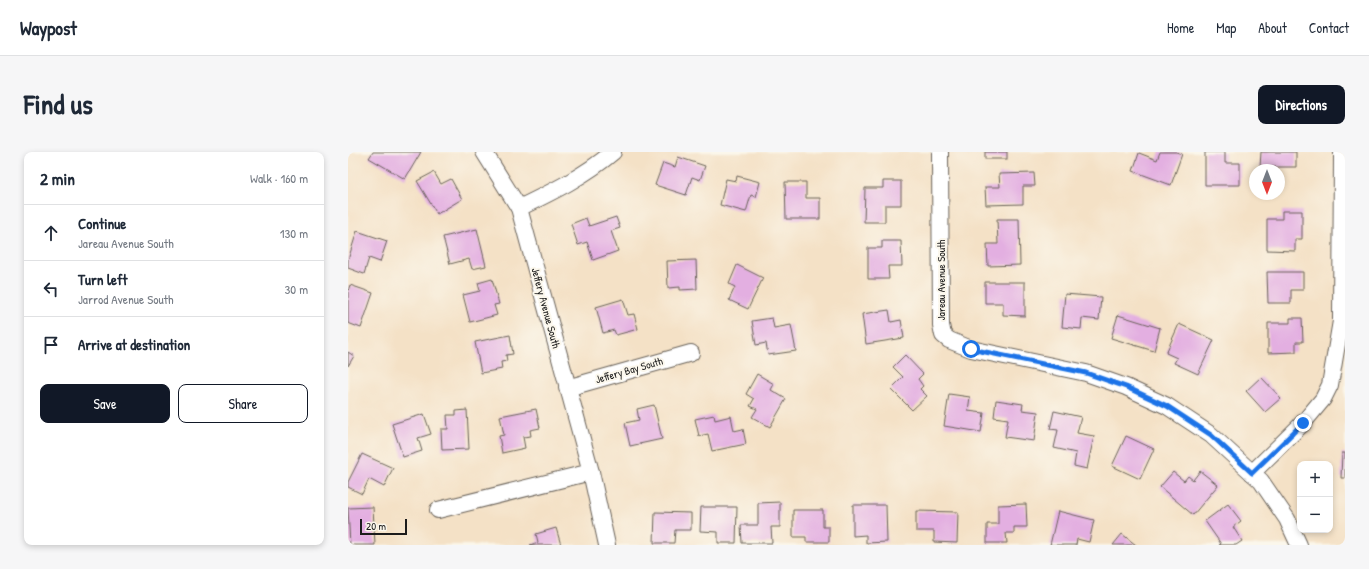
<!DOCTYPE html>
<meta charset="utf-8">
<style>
:root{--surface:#fff;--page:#f6f6f7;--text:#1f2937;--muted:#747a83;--line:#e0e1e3;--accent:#111827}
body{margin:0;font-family:"Patrick Hand",sans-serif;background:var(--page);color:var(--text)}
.controls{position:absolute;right:12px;bottom:12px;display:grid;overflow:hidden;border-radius:8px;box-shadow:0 2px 6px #0003}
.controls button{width:36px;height:36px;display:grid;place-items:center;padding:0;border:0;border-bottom:1px solid var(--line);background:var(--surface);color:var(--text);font:20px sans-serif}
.compass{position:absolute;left:901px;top:12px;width:36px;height:36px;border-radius:50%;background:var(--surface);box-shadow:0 2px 6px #0003;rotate:180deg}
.scale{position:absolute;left:12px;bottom:10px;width:47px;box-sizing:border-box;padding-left:4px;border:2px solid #1c1c1c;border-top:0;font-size:11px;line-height:14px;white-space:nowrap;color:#1c1c1c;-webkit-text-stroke:3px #fbf7ec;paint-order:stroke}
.stop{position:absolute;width:12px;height:12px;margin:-9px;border:3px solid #1a73e8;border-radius:50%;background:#fff}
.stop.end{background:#1a73e8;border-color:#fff;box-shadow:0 1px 4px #0008}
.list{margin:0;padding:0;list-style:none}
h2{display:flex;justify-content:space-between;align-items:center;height:52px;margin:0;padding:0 16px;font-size:17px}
h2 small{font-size:13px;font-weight:400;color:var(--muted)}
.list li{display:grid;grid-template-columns:26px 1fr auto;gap:12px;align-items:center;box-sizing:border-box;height:56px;padding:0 16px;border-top:1px solid var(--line)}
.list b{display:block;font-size:15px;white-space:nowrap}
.list p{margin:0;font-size:13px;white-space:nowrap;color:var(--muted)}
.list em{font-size:13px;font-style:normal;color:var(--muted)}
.actions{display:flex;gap:8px;padding:12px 16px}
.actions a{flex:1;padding:9px 0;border:1px solid var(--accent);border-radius:8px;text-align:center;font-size:14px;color:var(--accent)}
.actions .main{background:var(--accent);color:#fff}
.icon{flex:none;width:22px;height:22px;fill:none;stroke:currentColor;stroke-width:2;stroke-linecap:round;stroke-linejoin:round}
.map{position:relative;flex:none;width:997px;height:393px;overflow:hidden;border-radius:8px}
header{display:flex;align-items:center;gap:24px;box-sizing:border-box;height:56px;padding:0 20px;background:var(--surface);border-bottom:1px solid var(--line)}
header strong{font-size:19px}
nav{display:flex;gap:22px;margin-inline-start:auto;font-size:14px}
.intro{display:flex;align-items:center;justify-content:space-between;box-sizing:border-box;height:96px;padding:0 24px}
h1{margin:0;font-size:28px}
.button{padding:10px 18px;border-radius:8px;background:var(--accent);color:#fff;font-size:14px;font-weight:700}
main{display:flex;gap:24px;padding:0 24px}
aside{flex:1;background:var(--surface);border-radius:8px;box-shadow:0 2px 6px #0003}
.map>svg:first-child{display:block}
</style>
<header>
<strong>Waypost</strong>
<nav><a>Home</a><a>Map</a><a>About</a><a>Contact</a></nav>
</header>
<div class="intro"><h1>Find us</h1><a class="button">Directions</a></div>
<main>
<aside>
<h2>2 min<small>Walk · 160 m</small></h2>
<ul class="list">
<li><svg class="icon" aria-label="ahead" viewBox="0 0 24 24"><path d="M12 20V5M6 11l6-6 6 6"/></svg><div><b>Continue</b><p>Jareau Avenue South</p></div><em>130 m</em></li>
<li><svg class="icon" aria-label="left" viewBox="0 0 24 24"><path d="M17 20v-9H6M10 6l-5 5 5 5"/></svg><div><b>Turn left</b><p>Jarrod Avenue South</p></div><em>30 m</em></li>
<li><svg class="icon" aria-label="arrive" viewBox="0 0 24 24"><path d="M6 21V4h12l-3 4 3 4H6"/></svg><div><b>Arrive at destination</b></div></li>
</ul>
<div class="actions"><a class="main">Save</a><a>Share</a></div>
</aside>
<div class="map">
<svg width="997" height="393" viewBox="0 0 997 393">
<rect width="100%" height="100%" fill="#fbf7ec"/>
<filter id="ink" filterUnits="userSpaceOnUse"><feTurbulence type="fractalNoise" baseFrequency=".025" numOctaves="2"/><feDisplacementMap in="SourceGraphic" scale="8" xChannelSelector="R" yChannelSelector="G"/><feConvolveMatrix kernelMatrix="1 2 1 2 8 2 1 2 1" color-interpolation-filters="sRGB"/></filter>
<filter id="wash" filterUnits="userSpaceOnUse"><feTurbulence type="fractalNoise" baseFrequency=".012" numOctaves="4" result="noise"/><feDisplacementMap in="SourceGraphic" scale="16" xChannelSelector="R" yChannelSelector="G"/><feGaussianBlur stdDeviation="0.9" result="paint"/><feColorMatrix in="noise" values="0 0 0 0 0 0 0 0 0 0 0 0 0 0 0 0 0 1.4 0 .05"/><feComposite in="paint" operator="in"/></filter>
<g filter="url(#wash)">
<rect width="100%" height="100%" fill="#f4e1c6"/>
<g id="blocks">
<!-- building -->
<g fill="#e3afe1">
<polygon points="25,0 73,0 57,27 21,6"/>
<rect x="637" y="0" width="22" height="7"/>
<polygon points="812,0 828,0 834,2 823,33 785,19 791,1 809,8"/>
<polygon points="857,0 877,0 877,11 892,11 892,33 857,33"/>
<polygon points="913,0 948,0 948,15 912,15"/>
<polygon points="330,5 357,14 352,28 344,25 338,43 307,33 315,11 327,15"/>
<polygon points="86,20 93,32 103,27 114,47 89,62 69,29"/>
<polygon points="686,21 687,34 675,34 675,52 638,53 637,35 652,35 651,22"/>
<polygon points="389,24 412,30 408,45 403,43 398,60 372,53 378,27 388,29"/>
<polygon points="535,29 553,29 553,53 537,53 537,70 516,70 517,36 535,36"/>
<polygon points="437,30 458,30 458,46 472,46 472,67 438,67"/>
<polygon points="934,59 954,59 954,87 947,87 947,99 919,98 919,67 934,67"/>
<polygon points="268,65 272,76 263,79 270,99 245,108 239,90 230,93 223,72 238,66 241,74"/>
<polygon points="649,67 671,67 672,113 640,114 639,92 650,92"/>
<polygon points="129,77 138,114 124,117 121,107 102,112 95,85"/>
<polygon points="9,79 39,89 32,110 21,106 16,122 0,116 0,108"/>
<polygon points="534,89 553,89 554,114 540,114 541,127 520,127 520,96 534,96"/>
<polygon points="348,108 349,137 332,138 332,135 320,136 319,109"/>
<polygon points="389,113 415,126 400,157 381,148 387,135 381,132"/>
<polygon points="919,120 955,120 955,138 943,138 943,151 920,151"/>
<polygon points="144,127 151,152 146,153 149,163 122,170 115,143 132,139 130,131"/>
<polygon points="637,130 677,130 677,164 655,163 655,151 637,151"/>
<polygon points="2,133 25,141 13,176 0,171 0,139"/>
<polygon points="717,142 753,145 751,168 734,166 733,177 714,175"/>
<polygon points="275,147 280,163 286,162 290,177 268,183 266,178 255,181 248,155"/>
<polygon points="541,158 543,170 553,168 556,186 518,192 514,162"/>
<polygon points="770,163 812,176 806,199 763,186"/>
<polygon points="424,166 426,176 443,173 448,199 420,203 418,191 408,193 404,169"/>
<polygon points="942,166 954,166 955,190 948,190 948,200 920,201 920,171 942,171"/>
<polygon points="831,172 866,188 850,222 826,211 829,206 818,201"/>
<polygon points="162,183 165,202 158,203 159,209 153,210 154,217 133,221 127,190"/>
<polygon points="0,200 6,204 0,214"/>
<polygon points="557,203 575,222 570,227 575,234 572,237 579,244 564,258 543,237 555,225 545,215"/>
<polygon points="409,222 426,232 423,238 438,247 422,275 404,265 409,257 402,254 406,247 398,242"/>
<polygon points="913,225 933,246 917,260 898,239"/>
<polygon points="601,242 622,245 620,259 636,261 633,280 596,274"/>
<polygon points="648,248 675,252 674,258 690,260 686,289 657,285 660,267 646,265"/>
<polygon points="306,253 314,287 282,294 277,271 291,268 289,257"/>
<polygon points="188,257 192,276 182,278 183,284 175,285 177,296 154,301 151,284 156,283 152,264"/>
<polygon points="119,258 121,297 94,298 93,277 100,277 99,263 108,263 108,259"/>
<polygon points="706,259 733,265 729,281 746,284 739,317 726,314 728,301 706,296 710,278 702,277"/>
<polygon points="76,262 83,282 70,286 74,299 55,305 44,272"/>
<polygon points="366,263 367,268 383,264 386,279 395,277 398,292 364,299 360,282 351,284 347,267"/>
<polygon points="778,284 806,297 792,327 764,314"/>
<polygon points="994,301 997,301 997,326 993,326"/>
<polygon points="14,302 45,316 36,335 21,327 14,342 0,335 0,330"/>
<polygon points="852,319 870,333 845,363 812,335 825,320 836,329 840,324 845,328"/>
<polygon points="432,350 432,375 423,375 424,391 394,391 393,373 410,373 410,351"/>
<polygon points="678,352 679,375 666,375 666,381 658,381 659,391 639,391 639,372 650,372 650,353"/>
<polygon points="880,352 893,369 885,375 894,389 888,393 871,393 873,392 857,369"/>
<polygon points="505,353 538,353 539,390 518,391 518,383 505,384"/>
<polygon points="25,355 27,393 2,393 0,356"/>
<polygon points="353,355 389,355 388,391 370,391 370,380 352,379"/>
<polygon points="445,358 475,358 475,375 481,375 481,390 458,390 458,385 445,385"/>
<polygon points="568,359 610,360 609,391 586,390 586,379 568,379"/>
<polygon points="710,359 746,368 741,390 729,387 728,393 702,393"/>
<polygon points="307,360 343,361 343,378 327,378 326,391 306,391"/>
<polygon points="208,376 213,393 182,393 190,390 188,382"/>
<polygon points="774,382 788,393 765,393"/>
</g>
</g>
</g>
<g filter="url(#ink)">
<use href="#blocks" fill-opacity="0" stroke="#686158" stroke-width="1"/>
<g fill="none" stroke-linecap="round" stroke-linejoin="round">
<!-- minor casing -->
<g stroke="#686158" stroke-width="18">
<g id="minor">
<polyline points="136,0 171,56 243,320 259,393"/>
<polyline points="592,0 593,173 595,183 601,188 623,197 738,221 778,235 819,254 863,283 913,329 939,367 951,393"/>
<path d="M171,56C204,40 237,24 265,0"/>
<polyline points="219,236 343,201"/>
<polyline points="904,321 955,271 975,247 982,233 993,169 994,0"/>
<polyline points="90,358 243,320"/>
</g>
</g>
<!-- minor -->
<use href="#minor" stroke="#fff" stroke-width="16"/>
</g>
</g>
<g fill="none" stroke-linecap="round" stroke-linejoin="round" filter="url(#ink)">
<!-- route -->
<polyline stroke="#1a73e8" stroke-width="5" points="623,197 738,221 778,235 819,254 863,283 904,321 955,271"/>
</g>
<g text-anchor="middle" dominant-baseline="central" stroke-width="4" stroke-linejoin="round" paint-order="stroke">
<!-- street labels -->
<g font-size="11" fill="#1c1c1c" stroke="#fbf7ec">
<text transform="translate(593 128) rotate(-90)">Jareau Avenue South</text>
<text transform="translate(198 156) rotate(75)">Jeffery Avenue South</text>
<text transform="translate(281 218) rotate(-16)">Jeffery Bay South</text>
</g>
</g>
</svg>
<div class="controls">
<button>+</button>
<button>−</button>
</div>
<svg class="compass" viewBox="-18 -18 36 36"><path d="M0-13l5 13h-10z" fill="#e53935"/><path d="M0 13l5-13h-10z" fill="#747a83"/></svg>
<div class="scale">20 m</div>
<div class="stop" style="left:623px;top:197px"></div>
<div class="stop end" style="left:955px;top:271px"></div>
</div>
</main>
